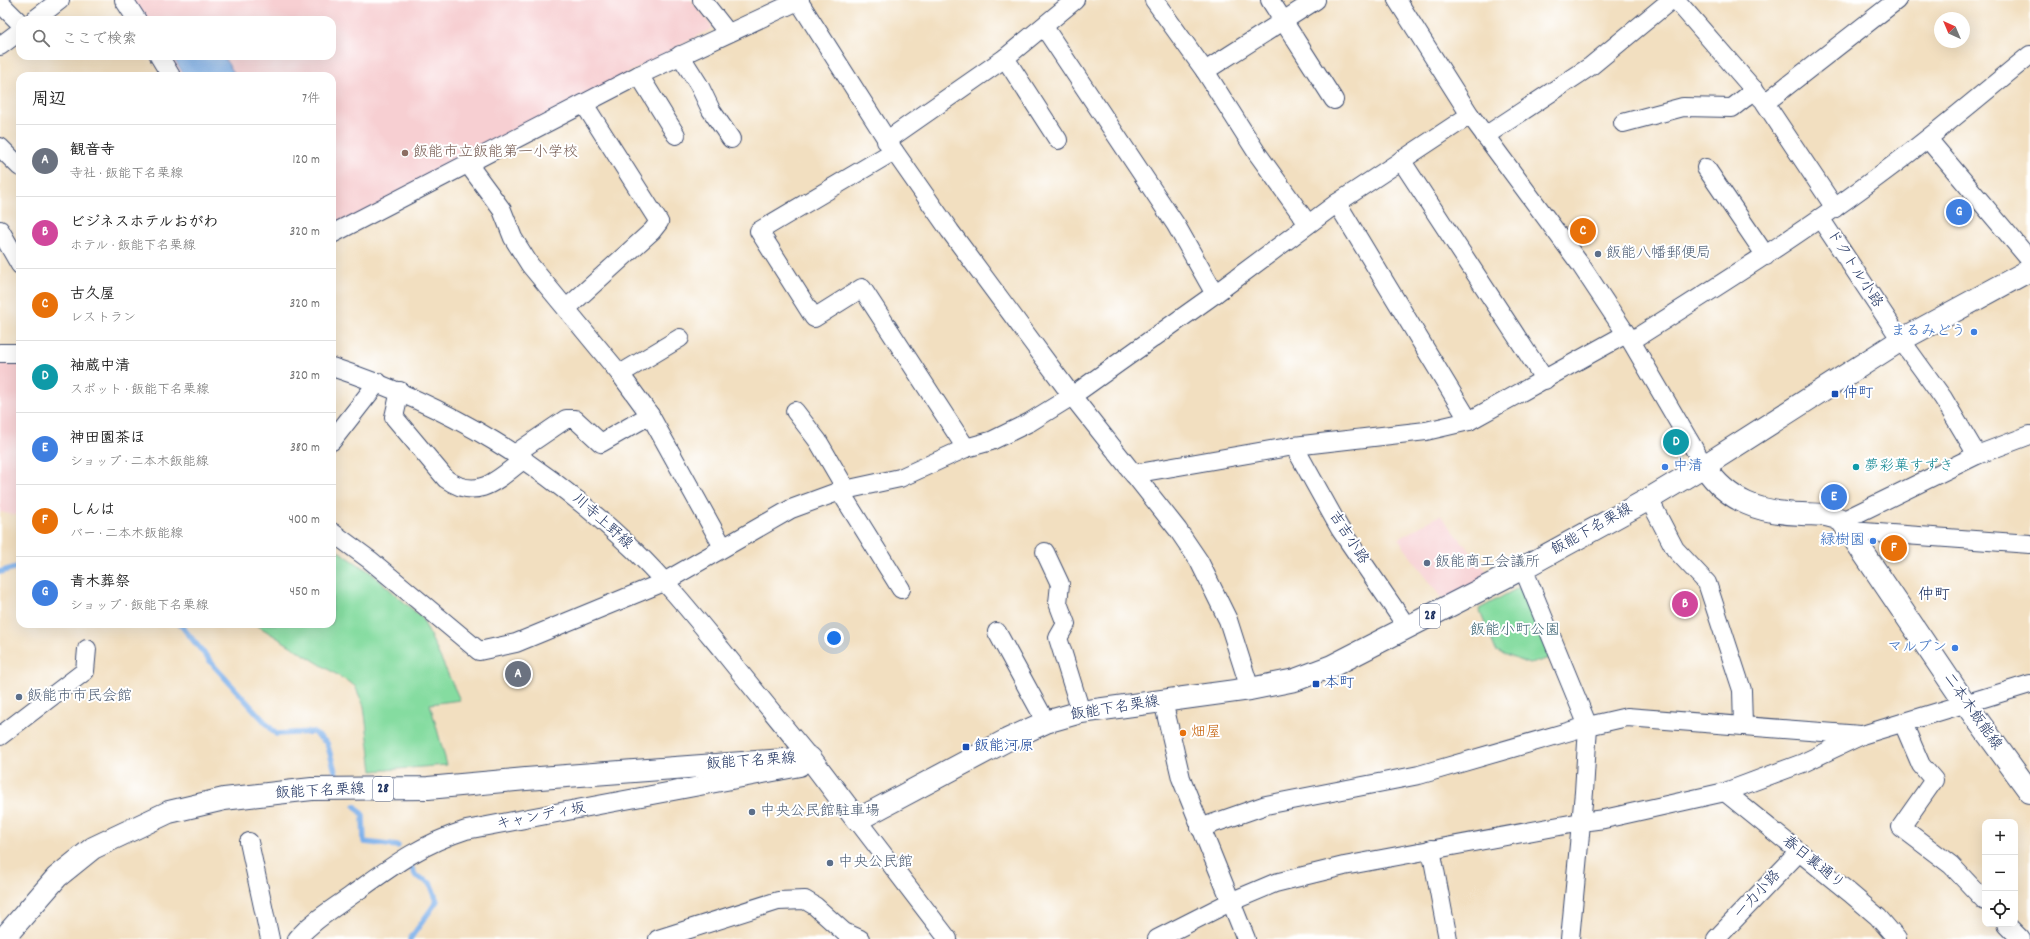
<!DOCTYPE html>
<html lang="ja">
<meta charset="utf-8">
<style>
:root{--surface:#fff;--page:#f6f6f6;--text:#222;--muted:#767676;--line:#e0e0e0;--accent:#c8321e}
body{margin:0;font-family:Dekko,"Klee One",sans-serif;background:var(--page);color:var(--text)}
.controls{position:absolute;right:12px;bottom:12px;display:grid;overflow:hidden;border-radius:8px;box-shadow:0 4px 16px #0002}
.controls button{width:36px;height:36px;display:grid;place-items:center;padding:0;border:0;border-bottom:1px solid var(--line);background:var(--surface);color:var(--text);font:20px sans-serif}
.compass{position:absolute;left:1934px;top:12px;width:36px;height:36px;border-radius:50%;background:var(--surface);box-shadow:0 4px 16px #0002;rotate:316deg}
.you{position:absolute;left:834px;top:638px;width:14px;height:14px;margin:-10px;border:3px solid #fff;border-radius:50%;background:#1a73e8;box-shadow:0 0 0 6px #1a73e833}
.badge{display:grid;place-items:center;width:26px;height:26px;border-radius:50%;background:var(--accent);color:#fff;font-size:13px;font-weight:700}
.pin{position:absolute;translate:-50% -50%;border:2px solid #fff;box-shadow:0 1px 4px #0006}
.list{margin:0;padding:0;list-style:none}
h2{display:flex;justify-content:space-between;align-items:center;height:52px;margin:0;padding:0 16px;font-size:17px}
h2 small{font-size:13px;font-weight:400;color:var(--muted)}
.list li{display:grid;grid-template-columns:26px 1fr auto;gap:12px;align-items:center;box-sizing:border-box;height:72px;padding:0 16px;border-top:1px solid var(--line)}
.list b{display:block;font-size:15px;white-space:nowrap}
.list p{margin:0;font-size:13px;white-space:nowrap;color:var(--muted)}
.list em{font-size:13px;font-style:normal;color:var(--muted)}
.icon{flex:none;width:22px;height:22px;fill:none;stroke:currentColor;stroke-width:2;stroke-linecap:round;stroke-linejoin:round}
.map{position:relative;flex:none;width:2030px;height:939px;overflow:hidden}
.search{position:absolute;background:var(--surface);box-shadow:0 4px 16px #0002;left:16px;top:16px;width:320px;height:44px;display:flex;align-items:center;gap:10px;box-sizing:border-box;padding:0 14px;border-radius:12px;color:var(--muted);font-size:15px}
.panel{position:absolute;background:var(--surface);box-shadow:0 4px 16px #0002;left:16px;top:72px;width:320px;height:556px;border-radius:12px}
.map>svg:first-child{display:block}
</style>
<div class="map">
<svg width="2030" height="939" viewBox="0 0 2030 939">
<rect width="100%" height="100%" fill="#fff"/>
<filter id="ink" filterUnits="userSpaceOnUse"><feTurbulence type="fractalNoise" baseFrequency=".025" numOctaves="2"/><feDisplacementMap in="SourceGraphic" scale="8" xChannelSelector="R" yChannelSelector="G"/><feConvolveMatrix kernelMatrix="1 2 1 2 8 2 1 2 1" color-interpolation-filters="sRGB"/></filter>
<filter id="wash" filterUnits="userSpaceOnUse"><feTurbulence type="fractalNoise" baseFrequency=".012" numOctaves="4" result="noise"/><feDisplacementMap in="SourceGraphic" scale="16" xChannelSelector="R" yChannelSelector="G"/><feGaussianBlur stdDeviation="0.9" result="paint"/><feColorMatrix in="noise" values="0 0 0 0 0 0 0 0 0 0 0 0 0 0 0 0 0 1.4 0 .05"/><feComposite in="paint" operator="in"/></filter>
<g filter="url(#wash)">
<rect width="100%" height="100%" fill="#f2dfc0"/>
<!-- built -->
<g fill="#f7cfd2">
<polygon points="131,0 691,0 713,28 332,230 332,76 175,76 163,56 332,56 332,20 143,20"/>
<polygon points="0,363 20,364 20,514 14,515 0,512"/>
<polygon points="1440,515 1491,576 1444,602 1398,539"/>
</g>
<!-- green -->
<g fill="#85dca0" stroke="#50867f">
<polygon points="332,547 370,572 422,618 460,700 430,704 447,765 372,771 364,706 355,686 255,624 332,624"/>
<polygon points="1520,587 1539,620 1553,657 1530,664 1496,651 1479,609"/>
</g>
<!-- water -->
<polygon fill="#7db0ea" stroke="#4c70a4" points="172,56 223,56 236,76 185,76"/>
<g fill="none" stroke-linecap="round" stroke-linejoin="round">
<!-- stream -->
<g stroke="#7db0ea" stroke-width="5.5">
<polyline points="0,572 20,566"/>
<polyline points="180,624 215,667 276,734 313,732 327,743 337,778"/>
<polyline points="355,806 363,815 364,842 398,846"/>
<polyline points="410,865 416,876 430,883 437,901 410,939"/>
</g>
</g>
</g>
<g filter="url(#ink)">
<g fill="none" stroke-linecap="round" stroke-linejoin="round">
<!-- minor casing -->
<g stroke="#3b496d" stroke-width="20">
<g id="minor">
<polyline points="124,0 137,20"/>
<polyline points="702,0 728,33"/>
<polyline points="798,0 894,151 950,231 1072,396 1178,530 1199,561 1228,620 1250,689"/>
<polyline points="1154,0 1205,71 1257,153 1308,224"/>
<polyline points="1270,0 1334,100"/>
<polyline points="1397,0 1470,115 1580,264 1631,341 1704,466"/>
<polyline points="1676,0 1762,99"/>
<polyline points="0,3 20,23"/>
<polyline points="34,20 60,0"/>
<polyline points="1044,27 1176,225 1215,294"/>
<polyline points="0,46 20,31"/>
<polyline points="680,55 699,85 711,110 731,139"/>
<polyline points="159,56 171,76"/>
<polyline points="1005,58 1058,140"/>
<polyline points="1205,71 1316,0"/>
<polyline points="639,75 676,135"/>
<polyline points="1623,123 1683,107 1732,108 1755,90"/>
<polyline points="1485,136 1591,66 1671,0"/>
<polyline points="1928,139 2030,260"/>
<polyline points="886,141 1005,58 1075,0"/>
<polyline points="0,147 20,167"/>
<polyline points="894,151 759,231 814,318 862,288 966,448"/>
<polyline points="1401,160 1545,380"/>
<polyline points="468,164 502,210 513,238 530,265 620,374 650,415 723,547"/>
<polyline points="1706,168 1766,256"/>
<polyline points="1337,203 1469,421"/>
<polyline points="1835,208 1765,103 1897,0"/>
<polyline points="1820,218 1901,340 1943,398 1977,455"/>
<polyline points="0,230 20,265"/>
<polyline points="332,234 639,75 800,0"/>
<polyline points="567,308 652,231 659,222 584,104"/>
<path d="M1631,341C1718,286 1806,231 1888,169C1937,133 1983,93 2030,55"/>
<polyline points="0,353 20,353"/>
<path d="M332,367C451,406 544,464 634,550C666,581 694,616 722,650C751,686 780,722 810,758"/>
<polyline points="620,374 680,338"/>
<path d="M400,391L394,417L446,479C478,502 498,479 524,459"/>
<polyline points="795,411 818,441 846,489"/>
<polyline points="332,441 378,382"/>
<polyline points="1294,446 1340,529 1407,627"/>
<polyline points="516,453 566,419 575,419 601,443 650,415"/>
<polyline points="1133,474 1294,446 1426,431 1469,421 1626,334"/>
<polyline points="840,491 901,589"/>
<polyline points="1649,499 1675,549 1707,583 1742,690 1743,726"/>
<polyline points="1842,521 1977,455 2030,435"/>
<polyline points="1850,531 2030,544"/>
<polyline points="332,532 370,560 479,651 516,643 664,582 791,509 840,491 900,478 966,448 991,441 1030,422 1072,396 1215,294 1337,203 1470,115"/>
<polyline points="1045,552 1060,584 1058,603 1066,624 1058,638 1081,712"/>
<polyline points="1523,568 1588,726 1584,792 1570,939"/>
<polyline points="997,632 1046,722"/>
<polyline points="1163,701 1181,778 1246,939"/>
<polyline points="1903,723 1921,765 1934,780 1901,827 1951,865 1985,901"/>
<polyline points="0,736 85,671 87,649"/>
<polyline points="1725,792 1850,893 1878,917 1897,939"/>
<polyline points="857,820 948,939"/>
<polyline points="1200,828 1266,805 1419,775 1588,726 1627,717 1861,735"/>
<polyline points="249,842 270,939"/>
<polyline points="1431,849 1448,939"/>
<polyline points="2006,924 2021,939"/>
<path d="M297,939C312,921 333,909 352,895C391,867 419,845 466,830L800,767"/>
<polyline points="658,939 778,901 805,900 815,906 844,932 860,939"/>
<polyline points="1157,939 1230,902 1275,883 1344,866 1581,822 1604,819 1725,792 1803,763 1862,735 2030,684"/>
<polyline points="1716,939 1799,852"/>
</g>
</g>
<!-- major casing -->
<g stroke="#3b496d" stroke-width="24">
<g id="major">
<path d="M1704,466C1728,502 1760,513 1802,514C1816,515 1830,513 1842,521L1965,703L2030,792"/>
<polyline points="3,939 57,877 93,848 169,812 224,799 312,789 428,788 526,779 810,758 857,820 1007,740 1046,722 1081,712 1250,689 1295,680 1332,666 1523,568 1649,499 1704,466 1901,340 2030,270"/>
</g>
</g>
<!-- minor -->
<use href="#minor" stroke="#fff" stroke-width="18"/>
<!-- major -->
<use href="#major" stroke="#fff" stroke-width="22"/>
</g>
</g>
<!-- markers -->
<circle fill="#8d6e63" stroke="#fff" stroke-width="1.5" cx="405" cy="153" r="4"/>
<g fill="#5c6f8a" stroke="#fff" stroke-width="1.5">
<circle cx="1598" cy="254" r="4"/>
<circle cx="1427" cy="563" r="4"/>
<circle cx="19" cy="697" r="4"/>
<circle cx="752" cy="812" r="4"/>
<circle cx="830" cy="863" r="4"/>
</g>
<g fill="#3f7fe0" stroke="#fff" stroke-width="1.5">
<circle cx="1974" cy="332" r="4"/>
<circle cx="1665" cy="467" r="4"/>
<circle cx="1873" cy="541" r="4"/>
<circle cx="1955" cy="648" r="4"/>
</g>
<g fill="#1a4fb4" stroke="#fff" stroke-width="1.5">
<rect x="1831" y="390" width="8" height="8" rx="2"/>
<rect x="1312" y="680" width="8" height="8" rx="2"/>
<rect x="962" y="743" width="8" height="8" rx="2"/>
</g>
<circle fill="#0f9aa8" stroke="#fff" stroke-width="1.5" cx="1856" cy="467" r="4"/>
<circle fill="#e8710a" stroke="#fff" stroke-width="1.5" cx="1183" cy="733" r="4"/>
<g text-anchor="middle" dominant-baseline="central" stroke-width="4" stroke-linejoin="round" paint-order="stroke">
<!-- shield labels -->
<g fill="#fff" stroke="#5f6d8e" stroke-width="1">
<rect x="1420" y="604" width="20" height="24" rx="3"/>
<rect x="373" y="777" width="20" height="24" rx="3"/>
</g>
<g font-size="14" font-weight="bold" fill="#1b2f5e">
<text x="1430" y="616">28</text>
<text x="383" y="789">28</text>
</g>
<!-- education labels -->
<g font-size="15" fill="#785e54" stroke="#fff" text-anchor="start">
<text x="413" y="153">飯能市立飯能第一小学校</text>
</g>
<!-- service labels -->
<g font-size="15" fill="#4e5e75" stroke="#fff" text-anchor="start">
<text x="1606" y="254">飯能八幡郵便局</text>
<text x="1435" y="563">飯能商工会議所</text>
<text x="27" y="697">飯能市市民会館</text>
<text x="760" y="812">中央公民館駐車場</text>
<text x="838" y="863">中央公民館</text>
</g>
<!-- street labels -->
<g font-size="15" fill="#1b2f5e" stroke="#fff">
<text transform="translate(1854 269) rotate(57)">ドクトル小路</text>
<text transform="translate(602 522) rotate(42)">川寺上野線</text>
<text transform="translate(1592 530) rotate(-29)">飯能下名栗線</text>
<text transform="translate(1348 538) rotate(57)">吉吉小路</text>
<text transform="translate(1115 709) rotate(-9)">飯能下名栗線</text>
<text transform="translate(1972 712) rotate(55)">二本木飯能線</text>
<text transform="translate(751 762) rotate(-4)">飯能下名栗線</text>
<text transform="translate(320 792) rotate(-3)">飯能下名栗線</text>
<text transform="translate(541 817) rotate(-11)">キャンディ坂</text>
<text transform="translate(1813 863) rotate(39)">春日裏通り</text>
<text transform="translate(1758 895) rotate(-47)">一力小路</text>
</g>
<!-- shop labels -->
<g font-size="15" fill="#366cbe" stroke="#fff" text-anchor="end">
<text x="1966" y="332">まるみどう</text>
<text x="1673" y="467" text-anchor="start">中清</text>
<text x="1865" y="541">緑樹園</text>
<text x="1947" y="648">マルブン</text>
</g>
<!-- transit labels -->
<g font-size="15" fill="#164399" stroke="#fff" text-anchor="start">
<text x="1843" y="394">仲町</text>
<text x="1324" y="684">本町</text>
<text x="974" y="747">飯能河原</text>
</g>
<!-- culture labels -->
<g font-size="15" fill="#0d838f" stroke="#fff" text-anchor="start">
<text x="1864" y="467">夢彩菓すずき</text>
</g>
<!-- park labels -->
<g font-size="15" fill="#3b6372" stroke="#fff">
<text x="1515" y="631">飯能小町公園</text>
</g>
<!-- food labels -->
<g font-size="15" fill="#c56008" stroke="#fff" text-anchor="start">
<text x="1191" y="733">畑屋</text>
</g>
<!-- neighbourhood labels -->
<g font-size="16" fill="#1b2f5e" stroke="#fff">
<text x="1934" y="595">仲町</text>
</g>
</g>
</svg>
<div class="controls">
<button>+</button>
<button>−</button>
<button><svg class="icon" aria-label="locate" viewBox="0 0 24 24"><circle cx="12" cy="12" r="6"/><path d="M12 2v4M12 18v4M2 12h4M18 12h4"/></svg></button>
</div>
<svg class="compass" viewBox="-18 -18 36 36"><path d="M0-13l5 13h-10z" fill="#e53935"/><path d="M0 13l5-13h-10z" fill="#767676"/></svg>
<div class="you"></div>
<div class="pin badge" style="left:518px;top:674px;background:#6b7280">A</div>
<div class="pin badge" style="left:1685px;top:604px;background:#d1479c">B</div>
<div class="pin badge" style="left:1583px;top:231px;background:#e8710a">C</div>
<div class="pin badge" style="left:1676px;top:442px;background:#0f9aa8">D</div>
<div class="pin badge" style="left:1834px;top:497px;background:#3f7fe0">E</div>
<div class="pin badge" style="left:1894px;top:548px;background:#e8710a">F</div>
<div class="pin badge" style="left:1959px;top:212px;background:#3f7fe0">G</div>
<div class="search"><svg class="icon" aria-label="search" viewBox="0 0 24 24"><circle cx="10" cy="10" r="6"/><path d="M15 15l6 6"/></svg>ここで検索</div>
<section class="panel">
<h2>周辺<small>7件</small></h2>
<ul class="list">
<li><span class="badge" style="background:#6b7280">A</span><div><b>観音寺</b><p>寺社 · 飯能下名栗線</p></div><em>120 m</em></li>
<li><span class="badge" style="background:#d1479c">B</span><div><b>ビジネスホテルおがわ</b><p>ホテル · 飯能下名栗線</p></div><em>320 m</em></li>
<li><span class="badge" style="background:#e8710a">C</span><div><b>古久屋</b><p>レストラン</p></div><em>320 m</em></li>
<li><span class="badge" style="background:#0f9aa8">D</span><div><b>袖蔵中清</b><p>スポット · 飯能下名栗線</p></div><em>320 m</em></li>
<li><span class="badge" style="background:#3f7fe0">E</span><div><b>神田園茶ほ</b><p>ショップ · 二本木飯能線</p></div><em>380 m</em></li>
<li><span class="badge" style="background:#e8710a">F</span><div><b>しんは</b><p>バー · 二本木飯能線</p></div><em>400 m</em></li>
<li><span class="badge" style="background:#3f7fe0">G</span><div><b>青木葬祭</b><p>ショップ · 飯能下名栗線</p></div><em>450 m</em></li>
</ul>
</section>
</div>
